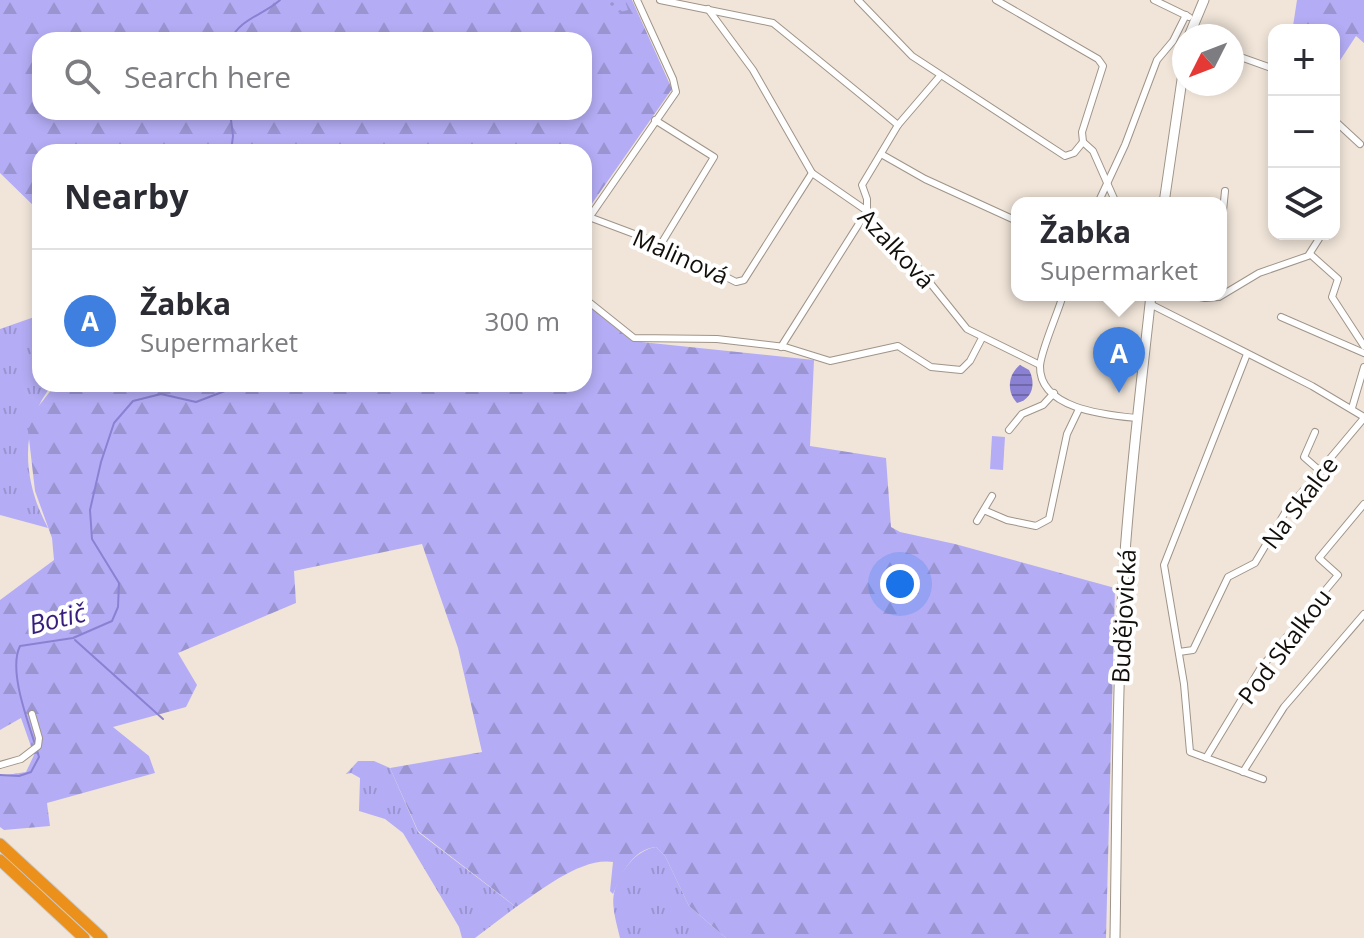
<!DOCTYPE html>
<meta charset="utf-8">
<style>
:root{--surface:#fff;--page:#f2f2f3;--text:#2b2b33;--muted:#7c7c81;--line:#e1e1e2;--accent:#2563eb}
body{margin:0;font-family:"Open Sans",sans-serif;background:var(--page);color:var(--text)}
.controls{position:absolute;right:24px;top:24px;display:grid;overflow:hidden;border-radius:16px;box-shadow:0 4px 12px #0003}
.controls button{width:72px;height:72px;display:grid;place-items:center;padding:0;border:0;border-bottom:2px solid var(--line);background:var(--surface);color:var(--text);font:40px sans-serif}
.compass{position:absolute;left:1172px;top:24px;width:72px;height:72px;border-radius:50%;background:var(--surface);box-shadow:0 4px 12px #0003;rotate:228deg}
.you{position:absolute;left:900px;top:584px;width:28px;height:28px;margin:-20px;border:6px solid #fff;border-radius:50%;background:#1a73e8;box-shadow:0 0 0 12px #1a73e833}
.badge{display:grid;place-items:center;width:52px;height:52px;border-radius:50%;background:var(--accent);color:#fff;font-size:26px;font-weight:700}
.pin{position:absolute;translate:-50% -66px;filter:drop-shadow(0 2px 4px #0008)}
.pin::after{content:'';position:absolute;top:42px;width:28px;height:24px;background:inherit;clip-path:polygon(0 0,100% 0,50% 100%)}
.popup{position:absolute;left:1011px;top:197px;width:216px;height:104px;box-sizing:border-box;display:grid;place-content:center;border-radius:16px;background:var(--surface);filter:drop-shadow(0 2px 6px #0005);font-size:26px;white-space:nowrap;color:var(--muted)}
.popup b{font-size:30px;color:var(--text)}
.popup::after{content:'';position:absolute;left:50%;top:100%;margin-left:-16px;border:16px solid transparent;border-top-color:var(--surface)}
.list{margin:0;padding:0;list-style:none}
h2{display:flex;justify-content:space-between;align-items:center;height:104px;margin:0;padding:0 32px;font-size:34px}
h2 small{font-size:26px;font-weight:400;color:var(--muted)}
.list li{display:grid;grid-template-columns:52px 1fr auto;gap:24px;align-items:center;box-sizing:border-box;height:144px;padding:0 32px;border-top:2px solid var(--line)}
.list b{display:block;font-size:30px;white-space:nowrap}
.list p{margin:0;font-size:26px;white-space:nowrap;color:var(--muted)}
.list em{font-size:26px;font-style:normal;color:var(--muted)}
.icon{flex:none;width:44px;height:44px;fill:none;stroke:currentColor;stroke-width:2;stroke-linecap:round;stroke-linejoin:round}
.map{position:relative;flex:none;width:1364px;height:938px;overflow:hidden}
.search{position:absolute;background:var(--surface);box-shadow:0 4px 12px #0003;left:32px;top:32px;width:560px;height:88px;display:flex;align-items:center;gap:20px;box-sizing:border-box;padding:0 28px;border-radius:24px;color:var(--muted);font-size:30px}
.panel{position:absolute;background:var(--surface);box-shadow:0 4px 12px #0003;left:32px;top:144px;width:560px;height:248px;border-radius:24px}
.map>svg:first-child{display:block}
</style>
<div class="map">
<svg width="1364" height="938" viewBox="0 0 1364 938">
<defs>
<pattern id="grass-tufts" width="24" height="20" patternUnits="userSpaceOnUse" patternTransform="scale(2)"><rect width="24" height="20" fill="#b4adf5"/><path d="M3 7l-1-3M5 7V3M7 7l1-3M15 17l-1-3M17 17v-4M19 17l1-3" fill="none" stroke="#9a94d1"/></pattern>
<pattern id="forest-firs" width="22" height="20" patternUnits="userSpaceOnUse" patternTransform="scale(2)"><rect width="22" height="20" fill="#b4adf5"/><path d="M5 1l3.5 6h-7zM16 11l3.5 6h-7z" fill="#9a94d1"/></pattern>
<pattern id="park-dots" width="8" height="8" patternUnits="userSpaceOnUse" patternTransform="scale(2)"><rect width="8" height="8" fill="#b4adf5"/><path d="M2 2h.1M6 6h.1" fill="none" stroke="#9a94d1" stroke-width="1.8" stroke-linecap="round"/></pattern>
<pattern id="water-rules" width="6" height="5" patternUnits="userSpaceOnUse" patternTransform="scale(2)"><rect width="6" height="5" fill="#8b81d2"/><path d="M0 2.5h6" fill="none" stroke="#7068a9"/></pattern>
</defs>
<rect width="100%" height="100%" fill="#f1e5d9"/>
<!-- grass -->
<g fill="url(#grass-tufts)">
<path d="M40,315V384H53C18,426 23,482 48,528L0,515V329Z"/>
<polygon points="358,761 374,761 390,768 418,832 516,907 475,938 462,938 459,927 403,833 385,819 359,811 360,778 351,773 346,774"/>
<path d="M656,847L665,856L689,906L726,938H620C617,925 611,906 614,893C619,873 635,850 656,847Z"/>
</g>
<!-- forest -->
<g fill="url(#forest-firs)" fill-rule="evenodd">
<path d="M0,0H632L672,89L584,215V152H40V212L0,173ZM40,40H584V112H40Z"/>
<polygon points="1297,0 1364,0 1364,43 1356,36 1339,62 1334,58 1334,30 1298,30 1293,26"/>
<path d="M584,302L632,341L814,360L810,446L886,458L891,527L900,532L955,544L1115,588L1106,938H726L689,906L665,856L656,847C631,850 622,874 613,894L610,891L613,862C582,857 541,890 516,907L418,831L390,768L482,752L458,648L422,544L294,571L296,603L178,653L197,685L186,707L113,727L149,756L155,773L47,803L50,826L4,830L0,827V776L26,772L34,755L21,718L0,730V600L54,560L52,538L35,491L28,430L37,408L56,384H584Z"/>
</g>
<!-- park -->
<polygon fill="url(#park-dots)" points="604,0 625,0 628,10 608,15"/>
<!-- pitch -->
<polygon fill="#b4adf5" points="992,436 1005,437 1003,470 990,469"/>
<!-- water -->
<path fill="url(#water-rules)" d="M1020,365L1029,370C1036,383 1033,399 1017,403C1007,393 1007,375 1020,365Z"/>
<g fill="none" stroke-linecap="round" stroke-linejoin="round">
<!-- stream -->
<g stroke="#8b81d2" stroke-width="2">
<path d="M231,40C238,20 265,14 280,0"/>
<polyline points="230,112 233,136 231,152"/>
<polyline points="75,640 163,719"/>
<path d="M0,775L19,776L31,772L39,757C31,729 7,672 20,646L73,638L112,621L118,607L119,583L92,539L90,510L101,462L114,423L133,401L161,394L196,402L225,391L228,384"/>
</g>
<!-- minor casing -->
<g stroke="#9f9489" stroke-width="8">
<g id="minor">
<polyline points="660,0 773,23 898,125"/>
<polyline points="858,0 912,56 1065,156 1074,153 1083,142"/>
<polyline points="996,0 1098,59 1103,66 1082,132 1083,142"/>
<polyline points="1154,0 1189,17"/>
<polyline points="708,9 753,70 812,173 867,211 890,240 911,259 967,329 1040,365"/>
<polyline points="1232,54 1274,69"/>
<polyline points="655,120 714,157 661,244"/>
<polyline points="1334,120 1360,144"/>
<polyline points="1083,142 1093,151 1116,203"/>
<polyline points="881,154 925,179 1017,221"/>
<polyline points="1098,203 1125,145 1157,60 1173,41 1186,15"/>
<polyline points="589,217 661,244 736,282 744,280 812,173"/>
<polyline points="584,225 676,92 673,79 637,0"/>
<polyline points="1310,254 1338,279 1332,297 1364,346"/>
<polyline points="1221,263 1222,221 1225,191"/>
<path d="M1063,295C1058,313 1041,350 1040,366C1039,409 1106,415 1136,418"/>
<polyline points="1189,295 1205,298 1219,297 1259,273 1308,256 1322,234"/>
<polyline points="584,298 634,338 717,339 785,347 830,361 898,346 931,367 961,370 970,361 982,338"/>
<polyline points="1150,304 1312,386 1364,417"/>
<polyline points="1281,317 1364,353"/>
<polyline points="781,347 867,211 867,199 862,185 898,125 940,76"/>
<polyline points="1247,354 1164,565 1184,684 1190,752 1263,779"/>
<polyline points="1352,408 1364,367"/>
<polyline points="1009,430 1022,414 1043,405 1054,393"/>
<polyline points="1315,432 1304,457 1320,471"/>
<polyline points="986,511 1007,520 1036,526 1049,519 1067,434 1079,409"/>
<polyline points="977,521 992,496"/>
<polyline points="1179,652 1193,650 1228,577 1255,563 1286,511 1364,418"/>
<polyline points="1206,758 1260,669 1338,575 1319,558 1364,504"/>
<polyline points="0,765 21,759 38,746 39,738 32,714"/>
<polyline points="1243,772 1284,707 1364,614"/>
</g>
</g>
<!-- secondary casing -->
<g stroke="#9f9489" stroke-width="11">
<g id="secondary">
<polyline points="1189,36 1204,0"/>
<polyline points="1164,203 1184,66"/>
<path d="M1115,938C1117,814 1117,691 1124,567C1130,476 1141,386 1151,295"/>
</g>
</g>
<!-- motorway casing -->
<g stroke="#cbcac9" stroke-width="13">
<g id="motorway">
<polyline points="0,844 102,938"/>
<polyline points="0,860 84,938"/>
</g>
</g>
<!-- minor -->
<use href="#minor" stroke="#fff" stroke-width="6"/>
<!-- secondary -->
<use href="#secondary" stroke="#fff" stroke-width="9"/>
<!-- motorway -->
<use href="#motorway" stroke="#eb901b" stroke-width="11"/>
</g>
<g text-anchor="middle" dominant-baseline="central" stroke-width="8" stroke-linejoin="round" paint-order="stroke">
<!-- street labels -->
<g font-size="24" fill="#120e0a" stroke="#fff">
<text transform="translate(897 248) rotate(47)">Azalková</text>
<text transform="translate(681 256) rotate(24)">Malinová</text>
<text transform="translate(1299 502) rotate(-53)">Na Skalce</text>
<text transform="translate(1123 616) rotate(-87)">Budějovická</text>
<text transform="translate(1284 646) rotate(-53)">Pod Skalkou</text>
</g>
<!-- water labels -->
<g font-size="26" font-style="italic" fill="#371d7d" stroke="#fff">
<text transform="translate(57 618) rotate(-14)">Botič</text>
</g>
</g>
</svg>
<div class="controls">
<button>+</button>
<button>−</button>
<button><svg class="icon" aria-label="layers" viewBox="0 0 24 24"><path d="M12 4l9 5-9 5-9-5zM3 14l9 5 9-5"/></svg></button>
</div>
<svg class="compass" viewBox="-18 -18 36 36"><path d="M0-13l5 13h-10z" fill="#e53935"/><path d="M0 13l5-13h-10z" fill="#7c7c81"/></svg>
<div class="you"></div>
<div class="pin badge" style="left:1119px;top:393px;background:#3f7fe0">A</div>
<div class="popup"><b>Žabka</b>Supermarket</div>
<div class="search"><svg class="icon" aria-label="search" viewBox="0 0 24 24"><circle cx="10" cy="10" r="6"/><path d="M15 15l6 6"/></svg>Search here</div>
<section class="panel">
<h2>Nearby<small></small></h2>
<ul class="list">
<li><span class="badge" style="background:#3f7fe0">A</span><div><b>Žabka</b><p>Supermarket</p></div><em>300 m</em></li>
</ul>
</section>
</div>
